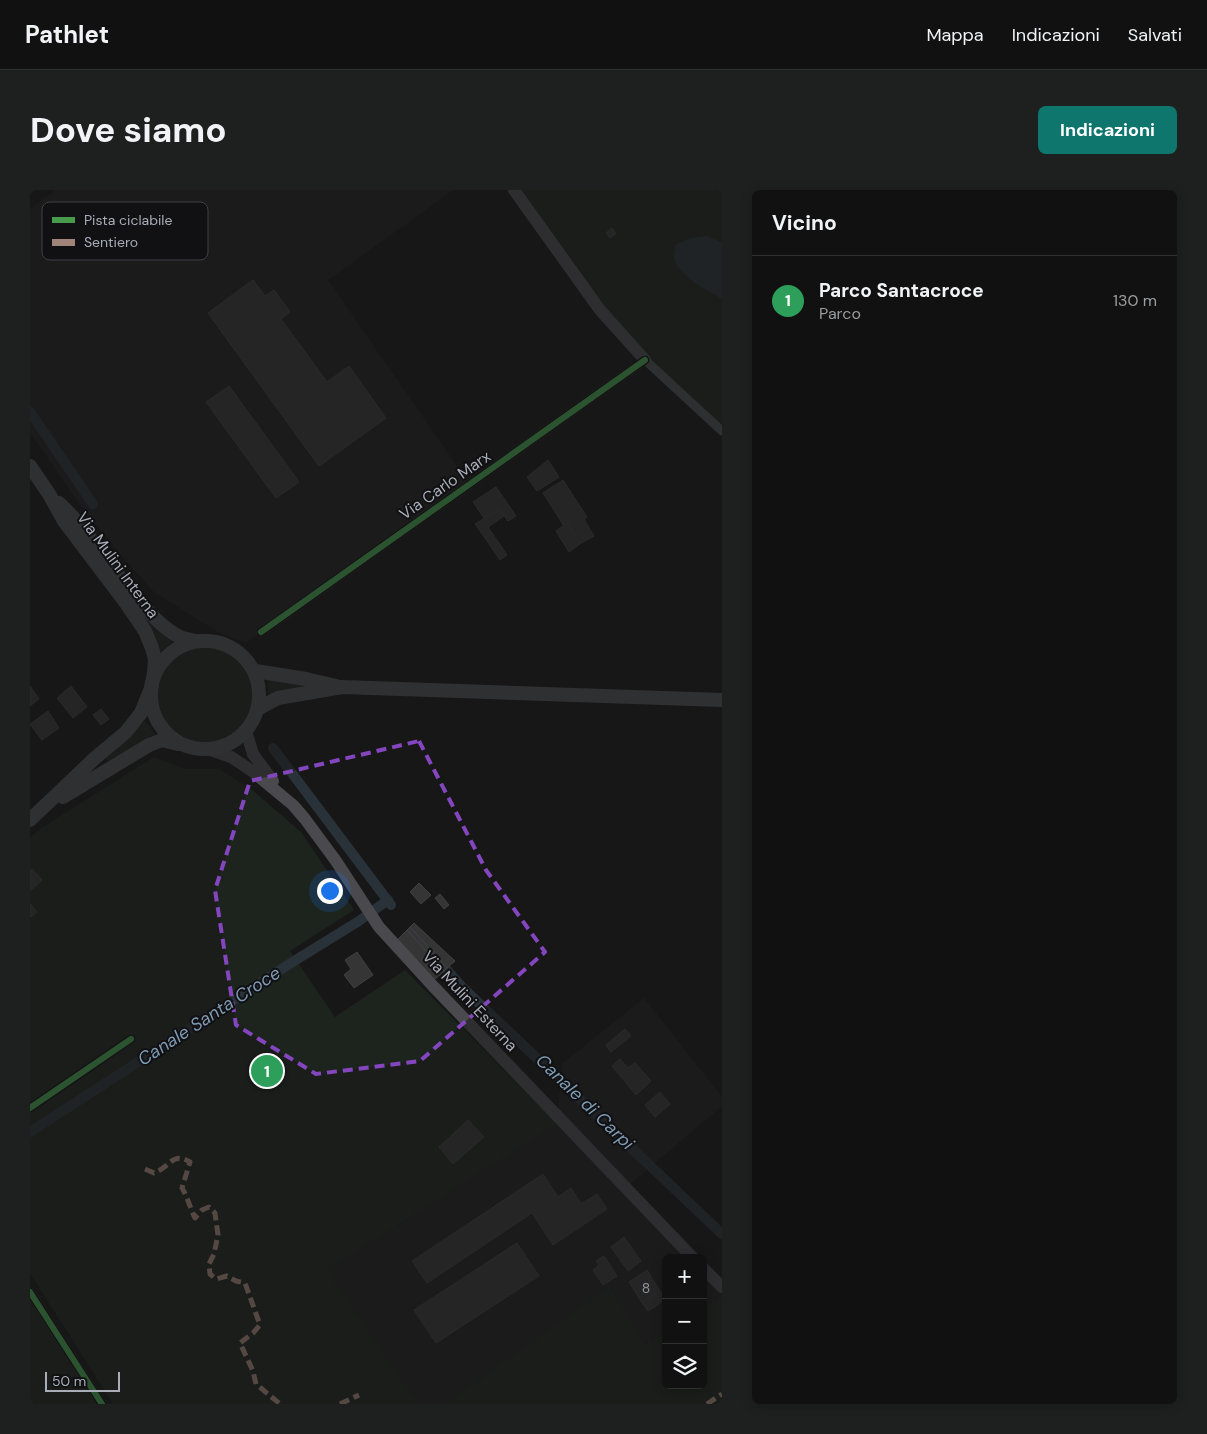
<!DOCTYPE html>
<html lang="it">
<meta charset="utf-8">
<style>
:root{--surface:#111;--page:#1e1f1f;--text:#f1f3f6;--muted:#9c9d9f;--line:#303131;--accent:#0f766e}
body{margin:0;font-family:"DM Sans",sans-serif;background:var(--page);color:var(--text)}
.controls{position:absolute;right:15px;bottom:15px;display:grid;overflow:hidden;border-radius:8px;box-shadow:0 2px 12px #0003}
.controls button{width:45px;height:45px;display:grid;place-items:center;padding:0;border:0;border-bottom:1px solid var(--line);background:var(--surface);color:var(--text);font:25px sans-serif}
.scale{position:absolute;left:15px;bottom:12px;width:75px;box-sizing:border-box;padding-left:5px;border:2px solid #a8adb8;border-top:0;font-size:14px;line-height:18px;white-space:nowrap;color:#a8adb8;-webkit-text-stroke:4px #111113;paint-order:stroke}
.you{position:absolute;left:299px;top:700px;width:18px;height:18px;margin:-12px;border:4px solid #fff;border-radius:50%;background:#1a73e8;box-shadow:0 0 0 8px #1a73e833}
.badge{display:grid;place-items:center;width:32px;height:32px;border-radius:50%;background:var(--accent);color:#fff;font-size:16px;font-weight:700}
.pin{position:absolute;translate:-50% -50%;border:2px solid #fff;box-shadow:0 1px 5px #0006}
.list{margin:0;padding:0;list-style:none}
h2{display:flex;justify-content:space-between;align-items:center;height:65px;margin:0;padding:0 20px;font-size:21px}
h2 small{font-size:16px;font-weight:400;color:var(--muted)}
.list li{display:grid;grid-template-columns:32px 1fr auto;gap:15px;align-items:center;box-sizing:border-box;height:90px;padding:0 20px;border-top:1px solid var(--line)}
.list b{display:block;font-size:19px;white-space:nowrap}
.list p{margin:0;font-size:16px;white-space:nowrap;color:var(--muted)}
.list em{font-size:16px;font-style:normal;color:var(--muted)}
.icon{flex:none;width:28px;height:28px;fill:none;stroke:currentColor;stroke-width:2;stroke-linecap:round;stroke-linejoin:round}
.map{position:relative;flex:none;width:692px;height:1214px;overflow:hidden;border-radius:8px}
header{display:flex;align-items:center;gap:30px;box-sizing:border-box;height:70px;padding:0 25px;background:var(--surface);border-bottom:1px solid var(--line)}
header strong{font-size:24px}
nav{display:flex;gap:28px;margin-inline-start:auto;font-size:18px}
.intro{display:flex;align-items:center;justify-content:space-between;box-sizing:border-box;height:120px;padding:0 30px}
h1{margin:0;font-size:35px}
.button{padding:12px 22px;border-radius:8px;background:var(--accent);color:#fff;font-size:18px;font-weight:700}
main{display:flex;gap:30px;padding:0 30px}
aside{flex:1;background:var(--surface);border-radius:8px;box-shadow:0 2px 12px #0003}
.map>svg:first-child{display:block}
</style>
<header>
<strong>Pathlet</strong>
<nav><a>Mappa</a><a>Indicazioni</a><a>Salvati</a></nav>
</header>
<div class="intro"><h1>Dove siamo</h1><a class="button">Indicazioni</a></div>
<main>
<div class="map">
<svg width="692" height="1214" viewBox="0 0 692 1214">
<rect width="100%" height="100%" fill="#171717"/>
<!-- built -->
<g fill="#212123">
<polygon points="26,0 423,0 298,90 438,292 216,453 188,442 124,402 89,363 51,316 0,242 0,19"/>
<polygon points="614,808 692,907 692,916 593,1000 658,1068 636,1068 636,1142 615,1155 580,1096 415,1214 388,1214 297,1080 527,934 532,874"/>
<polygon points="673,1083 692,1102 692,1107 673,1119"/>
</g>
<!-- green -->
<g fill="#1d241e">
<polygon points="483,0 692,0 692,243 582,133"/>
<path d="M112,421L145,450L130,462C126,447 115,436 112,421Z"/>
<circle cx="175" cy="505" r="47"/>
<polygon points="237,489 273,494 272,497 239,506"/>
<polygon points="115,531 125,544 78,571 76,570 76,566"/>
<polygon points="124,567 155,579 189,579 221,599 271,642 324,720 260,761 305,827 375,780 527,934 297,1080 388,1214 83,1214 0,1083 0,648 10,639"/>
<polygon points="580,1096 615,1155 636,1142 636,1195 673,1195 673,1119 692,1107 692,1214 415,1214"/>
<polygon points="0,1108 69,1214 0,1214"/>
</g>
<!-- water -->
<path fill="#2a3239" d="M677,46L692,53V109C678,100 645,85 644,66C644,62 645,58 646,54L661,48Z"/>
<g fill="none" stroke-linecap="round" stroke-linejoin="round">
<!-- canal -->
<g stroke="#2a3239" stroke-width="10">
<polyline points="0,222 63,314"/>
<polyline points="243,558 361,715"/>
<polyline points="417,780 433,798 692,1044"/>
<polyline points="0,942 261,773 329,731 358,710"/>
</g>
</g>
<!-- building -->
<g fill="#353536" stroke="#3f4043">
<polygon points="582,38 586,44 580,48 576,43"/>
<polygon points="223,90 235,106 244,100 260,122 251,129 297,192 319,176 356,228 289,276 178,123"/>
<polygon points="199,196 269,292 246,308 176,212"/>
<polygon points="518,270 529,287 507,301 497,287"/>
<polygon points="533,290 557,327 554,329 564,346 550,354 537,333 534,336 513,303"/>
<polygon points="466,297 486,326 478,331 469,319 454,328 443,312"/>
<polygon points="469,319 474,326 458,337 462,343 455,348 445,334"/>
<polygon points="537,333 550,354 539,362 526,341"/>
<polygon points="462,343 477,365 470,370 455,348"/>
<polygon points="0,496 9,509 0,516"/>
<polygon points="41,496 57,517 43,528 27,508"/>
<polygon points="71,519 79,529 71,535 63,525"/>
<polygon points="18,521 29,538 12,550 0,534"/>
<polygon points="2,679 12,690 0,701 0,681"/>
<polygon points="389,693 401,705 391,714 380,702"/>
<polygon points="410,704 419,715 414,719 405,708"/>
<polygon points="0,714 7,722 1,727 0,726"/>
<polygon points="384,733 425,771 417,778 380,737"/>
<polygon points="380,737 417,778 414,781 377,740"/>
<polygon points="377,740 414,781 404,790 366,751"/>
<polygon points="327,762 343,785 324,798 314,785 321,779 315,770"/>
<polygon points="595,839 601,846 581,862 576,855"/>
<polygon points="590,869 598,878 605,873 621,891 606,905 582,876"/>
<polygon points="630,902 640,914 625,927 615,915"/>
<polygon points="438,930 454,947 423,974 409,957"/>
<polygon points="513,984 528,1007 541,998 551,1014 567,1004 577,1019 523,1055 502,1023 397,1093 382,1071"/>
<polygon points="594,1047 611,1071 598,1081 581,1057"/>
<polygon points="487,1053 509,1086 406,1153 384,1120"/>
<polygon points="574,1066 587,1086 573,1095 563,1080 569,1075 566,1071"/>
<polygon points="617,1080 630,1101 612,1113 599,1092"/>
<polygon points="630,1101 636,1109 618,1121 612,1113"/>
</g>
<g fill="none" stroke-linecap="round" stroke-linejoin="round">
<!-- street -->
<g stroke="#4b4c50" stroke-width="9">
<polyline points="231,442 615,170 692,241"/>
<polyline points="0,1102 72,1214"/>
</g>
<!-- secondary -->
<g stroke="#4a4a4e" stroke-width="12">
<polyline points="484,0 570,120 615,170"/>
<polyline points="216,541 223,564 243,591"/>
<polyline points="178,559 201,567 222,581 263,615 275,629 306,671 349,737 402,795 663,1068"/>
<polyline points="673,1078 692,1097"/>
</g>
<!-- primary -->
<g stroke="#4d4f52" stroke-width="14">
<polyline points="0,276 19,304 34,331 96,413 115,441 122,458 125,469 124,483 121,498 111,523 96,542 65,568 0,630"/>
<path d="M29,313C60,342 82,380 110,412C121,425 133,438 148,446C153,449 160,450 166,451"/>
<circle cx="175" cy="505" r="54"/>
<polyline points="225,481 276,489 306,496"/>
<polyline points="229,518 248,508 312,497 692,510"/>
<polyline points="33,607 119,555 132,550 148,554"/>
</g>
<!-- quiet -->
<g stroke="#a18479" stroke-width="5" stroke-dasharray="10 5" stroke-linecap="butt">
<path d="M115,979L124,983C141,977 142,961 160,972L152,998C158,1008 160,1018 165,1028L172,1020L179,1017L185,1023L188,1045L184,1064L179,1074L180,1084L186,1089L197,1086L206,1091L215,1093L230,1135L223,1143L210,1153L223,1181L226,1194L250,1214"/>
<polyline points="310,1214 329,1205"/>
<polyline points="677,1214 692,1204"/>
</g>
<!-- cycleway casing -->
<g stroke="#111113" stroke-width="9">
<g id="cycleway">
<polyline points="231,442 615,170"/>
<polyline points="0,918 101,849"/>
<polyline points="0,1102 72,1214"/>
</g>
</g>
<!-- cycleway -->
<use href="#cycleway" stroke="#469c4c" stroke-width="6"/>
</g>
<!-- marked area -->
<path d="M0 0H692V1214H0ZM389,551L456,680L515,762L390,871L286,884L206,835L185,700L220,591Z" fill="#171717" fill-opacity=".55" fill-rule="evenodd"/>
<path fill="none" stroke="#8446be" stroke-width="4" stroke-dasharray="10 6" stroke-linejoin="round" d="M389,551L456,680L515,762L390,871L286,884L206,835L185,700L220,591Z"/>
<g text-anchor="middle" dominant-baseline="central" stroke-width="4" stroke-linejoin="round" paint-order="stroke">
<!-- number labels -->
<g font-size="14" fill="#8b8f98">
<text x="616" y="1098">8</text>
</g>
<!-- street labels -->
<g font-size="16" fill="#a8adb8" stroke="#111113">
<text transform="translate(415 295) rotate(-35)">Via Carlo Marx</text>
<text transform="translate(88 375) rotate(54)">Via Mulini Interna</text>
<text transform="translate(440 811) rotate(47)">Via Mulini Esterna</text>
</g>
<!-- water labels -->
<g font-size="18" font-style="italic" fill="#7f9bb3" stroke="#111113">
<text transform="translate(179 826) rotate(-33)">Canale Santa Croce</text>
<text transform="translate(555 912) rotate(44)">Canale di Carpi</text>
</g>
</g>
<!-- legend -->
<rect x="12" y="12" width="166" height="58" rx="8" fill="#111113" stroke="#3e4045" stroke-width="1"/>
<rect x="22" y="27" width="23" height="6" fill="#469c4c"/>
<rect x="22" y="49" width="23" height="7" fill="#a18479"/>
<g font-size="14" fill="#a8adb8">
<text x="54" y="35">Pista ciclabile</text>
<text x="54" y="57">Sentiero</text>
</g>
</svg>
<div class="controls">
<button>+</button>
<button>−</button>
<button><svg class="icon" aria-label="layers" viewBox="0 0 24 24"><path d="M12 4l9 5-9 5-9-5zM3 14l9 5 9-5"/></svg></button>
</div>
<div class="scale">50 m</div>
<div class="you"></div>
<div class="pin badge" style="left:237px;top:881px;background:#2e9e5b">1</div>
</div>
<aside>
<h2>Vicino<small></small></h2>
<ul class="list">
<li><span class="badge" style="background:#2e9e5b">1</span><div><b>Parco Santacroce</b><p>Parco</p></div><em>130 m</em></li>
</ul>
</aside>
</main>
